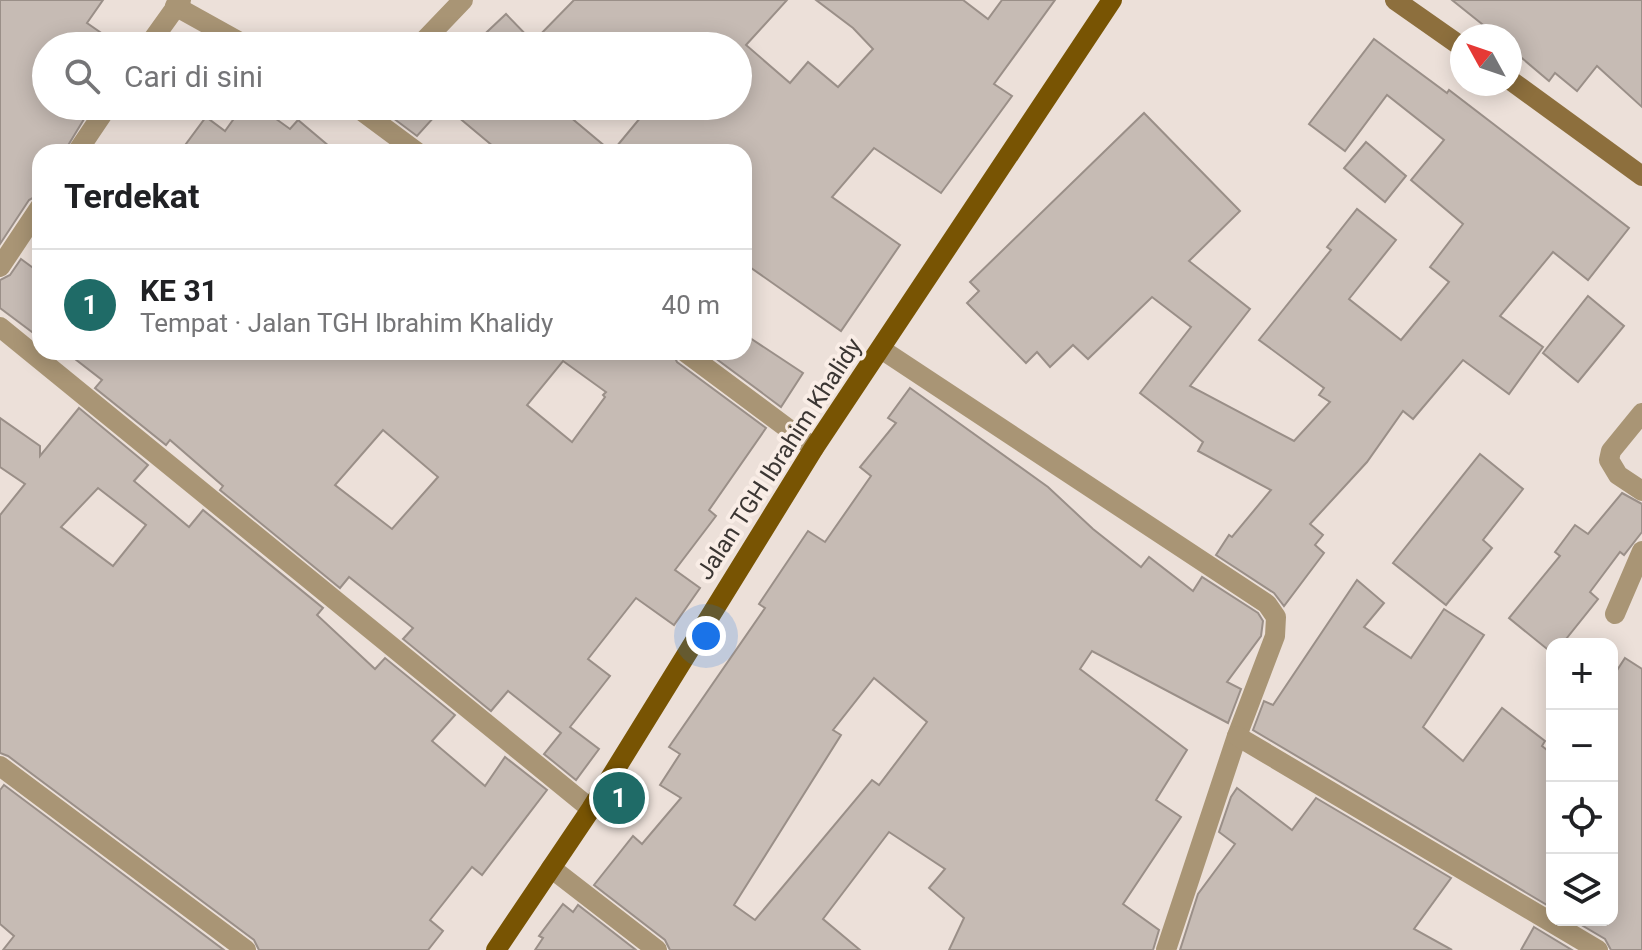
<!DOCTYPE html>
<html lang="id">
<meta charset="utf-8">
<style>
:root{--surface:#fff;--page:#f6f6f6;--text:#202124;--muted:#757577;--line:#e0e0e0;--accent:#1f6b67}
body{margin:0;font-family:Roboto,sans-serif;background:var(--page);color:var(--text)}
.controls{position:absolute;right:24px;bottom:24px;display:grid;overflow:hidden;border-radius:16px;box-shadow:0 4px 20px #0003}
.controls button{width:72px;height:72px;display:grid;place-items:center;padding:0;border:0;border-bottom:2px solid var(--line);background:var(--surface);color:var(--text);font:40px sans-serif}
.compass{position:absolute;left:1450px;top:24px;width:72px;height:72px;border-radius:50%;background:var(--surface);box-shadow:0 4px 20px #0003;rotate:310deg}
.you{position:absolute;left:706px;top:636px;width:28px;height:28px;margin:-20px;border:6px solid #fff;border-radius:50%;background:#1a73e8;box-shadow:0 0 0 12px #1a73e833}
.badge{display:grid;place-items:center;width:52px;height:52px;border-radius:50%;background:var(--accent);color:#fff;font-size:26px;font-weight:700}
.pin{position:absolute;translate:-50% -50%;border:4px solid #fff;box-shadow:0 2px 8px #0006}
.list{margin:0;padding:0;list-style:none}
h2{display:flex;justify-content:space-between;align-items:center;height:104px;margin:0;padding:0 32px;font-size:34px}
h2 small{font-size:26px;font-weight:400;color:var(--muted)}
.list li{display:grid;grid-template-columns:52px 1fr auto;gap:24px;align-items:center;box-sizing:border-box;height:112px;padding:0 32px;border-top:2px solid var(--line)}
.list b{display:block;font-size:30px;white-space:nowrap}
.list p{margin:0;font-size:26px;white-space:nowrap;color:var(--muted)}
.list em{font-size:26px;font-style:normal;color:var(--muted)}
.icon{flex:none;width:44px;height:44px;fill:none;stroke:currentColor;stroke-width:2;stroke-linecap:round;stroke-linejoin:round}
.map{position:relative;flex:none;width:1642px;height:950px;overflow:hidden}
.search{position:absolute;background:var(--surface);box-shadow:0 4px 20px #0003;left:32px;top:32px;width:720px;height:88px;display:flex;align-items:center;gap:20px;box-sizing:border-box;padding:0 28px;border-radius:44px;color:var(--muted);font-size:30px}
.panel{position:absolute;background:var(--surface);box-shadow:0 4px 20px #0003;left:32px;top:144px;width:720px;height:216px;border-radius:24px}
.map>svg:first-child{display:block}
</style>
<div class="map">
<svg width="1642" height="950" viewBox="0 0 1642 950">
<rect width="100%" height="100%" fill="#ece0d9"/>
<!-- building -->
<g fill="#c6bbb4" stroke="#9a8f88" stroke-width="2" fill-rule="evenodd">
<polygon points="0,0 103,0 87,23 120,46 46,46 46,106 92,106 64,152 40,152 40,194 29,200 0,244"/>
<polygon points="574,0 787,0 746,45 790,83 808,62 838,87 873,49 853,28 816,0 963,0 988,19 1002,0 1055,0 994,84 1012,96 941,193 874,148 832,197 900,245 841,331 744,263 744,152 500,152 445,106 557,106 612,152 650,106 738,106 738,46 472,46 506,14 533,42"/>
<polygon points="1452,0 1642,0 1642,107 1597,66 1577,91 1555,73 1549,81 1510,48 1510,36 1497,36"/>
<polygon points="1374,39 1447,93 1449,90 1629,228 1588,280 1553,252 1500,316 1543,347 1509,394 1463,360 1413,419 1403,411 1367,462 1310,524 1323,535 1315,545 1324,553 1284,606 1274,593 1216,555 1229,535 1232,537 1271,490 1198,451 1203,442 1140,393 1191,327 1152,297 1088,359 1073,345 1050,367 1037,352 1026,363 967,303 979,291 970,282 1144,113 1240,211 1189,261 1250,309 1190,386 1294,441 1330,402 1319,395 1324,388 1259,340 1331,250 1327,247 1357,209 1396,240 1349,299 1401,340 1449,282 1430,267 1463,224 1411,180 1444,140 1387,95 1345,151 1309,124"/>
<polygon points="243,106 258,106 290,129 298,120 336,152 180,152 206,117 225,131"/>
<polygon points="377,106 444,106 417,136"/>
<polygon points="1366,142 1406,176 1385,202 1344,168"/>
<polygon points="21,259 40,273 40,338 0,308 0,280 10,275"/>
<polygon points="1588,296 1624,326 1578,382 1543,353"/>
<polygon points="744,334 803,373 781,407 707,352 744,352"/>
<path d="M66,352H672L677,362L766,428L709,510L716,516L675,570L700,588L674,625L636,598L588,659L610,676L570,727L599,749L576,780L544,754L561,733L508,691L491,711L403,639L413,628L349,577L340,588L220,490L223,486L170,440L166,445L95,388L102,380ZM563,361L606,392L603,395L605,397L572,442L527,405ZM383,430L438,477L392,529L335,485Z"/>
<path d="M910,388L1048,487L1093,529L1141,567L1149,557L1193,591L1202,577L1258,613L1263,621L1261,636L1227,682L1241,689L1228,723L1092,651L1080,669L1187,750L1156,800L1181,817L1123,904L1159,930L1153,950H949L964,918L929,888L945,869L889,832L823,919L860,950H670L665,940L594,885L633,836L642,844L681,798L660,785L680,754L669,747L765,608L759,604L808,531L825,542L871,476L860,467L896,423L888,418ZM874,678L927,722L879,785L872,780L755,920L734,905L841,735L833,730Z"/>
<path d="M79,408L148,465L134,481L189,527L203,510L323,608L317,615L375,669L385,658L455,715L432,741L485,786L505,757L547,790L482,875L472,867L430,920L443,931L428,950H259L254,940L8,756L0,753V515L25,484L0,467V418L40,446V456ZM98,488L146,525L113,566L61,527Z"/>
<polygon points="1480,454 1523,489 1483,540 1492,548 1446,605 1393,563"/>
<polygon points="1622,493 1642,504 1642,532 1624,555 1620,552 1590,592 1598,599 1562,644 1552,644 1552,653 1509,618 1560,556 1555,552 1575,525 1588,534"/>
<polygon points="1357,580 1384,603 1364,627 1411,658 1444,609 1484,635 1423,727 1463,761 1502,708 1545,741 1542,746 1552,754 1552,908 1253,730 1264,701 1273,705"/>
<polygon points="1625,658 1642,669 1642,950 1611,950 1605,939 1573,920 1612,920 1612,678"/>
<polygon points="4,785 224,950 3,950 14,936 0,924 0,790"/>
<polygon points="1237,788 1292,830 1316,798 1451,878 1414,929 1452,950 1180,950 1198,894 1235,844 1219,832 1231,797"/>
<polygon points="563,904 573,912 578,905 636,950 535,950 543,938 539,936"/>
<polygon points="1534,927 1572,950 1521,950"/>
</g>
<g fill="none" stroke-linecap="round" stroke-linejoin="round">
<!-- street -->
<g stroke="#a99575" stroke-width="20">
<polyline points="175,6 247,46"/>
<polyline points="148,46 181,0"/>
<polyline points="419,46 463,0"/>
<polyline points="355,106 417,152"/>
<polyline points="77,152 108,106"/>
<polyline points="0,267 40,207"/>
<polyline points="0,327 591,809"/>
<polyline points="881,349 1267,604 1276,617 1275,636 1237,736 1166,950"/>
<polyline points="685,352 814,448"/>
<polyline points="1642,413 1611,451 1609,460 1618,475 1642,491"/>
<polyline points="1615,614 1642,551"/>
<polyline points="1237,736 1598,950"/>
<polyline points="0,766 246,950"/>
<polyline points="551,868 657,950"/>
</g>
<!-- secondary -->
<g stroke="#8d6f3d" stroke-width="20">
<polyline points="1395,0 1462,47"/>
<polyline points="1510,80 1642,176"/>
</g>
<!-- primary -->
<polyline stroke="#785403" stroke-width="20" points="496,950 591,809 814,448 1112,0"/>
</g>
<g text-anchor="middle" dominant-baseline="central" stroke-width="8" stroke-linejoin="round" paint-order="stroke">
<!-- street labels -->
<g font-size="24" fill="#3b3633" stroke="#f9ede6">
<text transform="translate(779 459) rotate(-57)">Jalan TGH Ibrahim Khalidy</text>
</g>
</g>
</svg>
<div class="controls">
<button>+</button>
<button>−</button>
<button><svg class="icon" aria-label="locate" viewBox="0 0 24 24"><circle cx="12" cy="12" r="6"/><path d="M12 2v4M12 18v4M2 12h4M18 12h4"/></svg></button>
<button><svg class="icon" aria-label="layers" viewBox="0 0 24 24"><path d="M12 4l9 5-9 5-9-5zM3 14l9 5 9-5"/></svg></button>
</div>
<svg class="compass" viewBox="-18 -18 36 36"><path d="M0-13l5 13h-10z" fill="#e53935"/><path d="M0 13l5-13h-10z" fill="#757577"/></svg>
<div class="you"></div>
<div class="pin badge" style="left:619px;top:798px">1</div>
<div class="search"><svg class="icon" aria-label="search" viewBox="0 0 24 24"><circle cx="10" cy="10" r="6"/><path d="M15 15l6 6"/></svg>Cari di sini</div>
<section class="panel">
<h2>Terdekat<small></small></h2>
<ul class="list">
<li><span class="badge">1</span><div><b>KE 31</b><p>Tempat · Jalan TGH Ibrahim Khalidy</p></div><em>40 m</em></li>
</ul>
</section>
</div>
